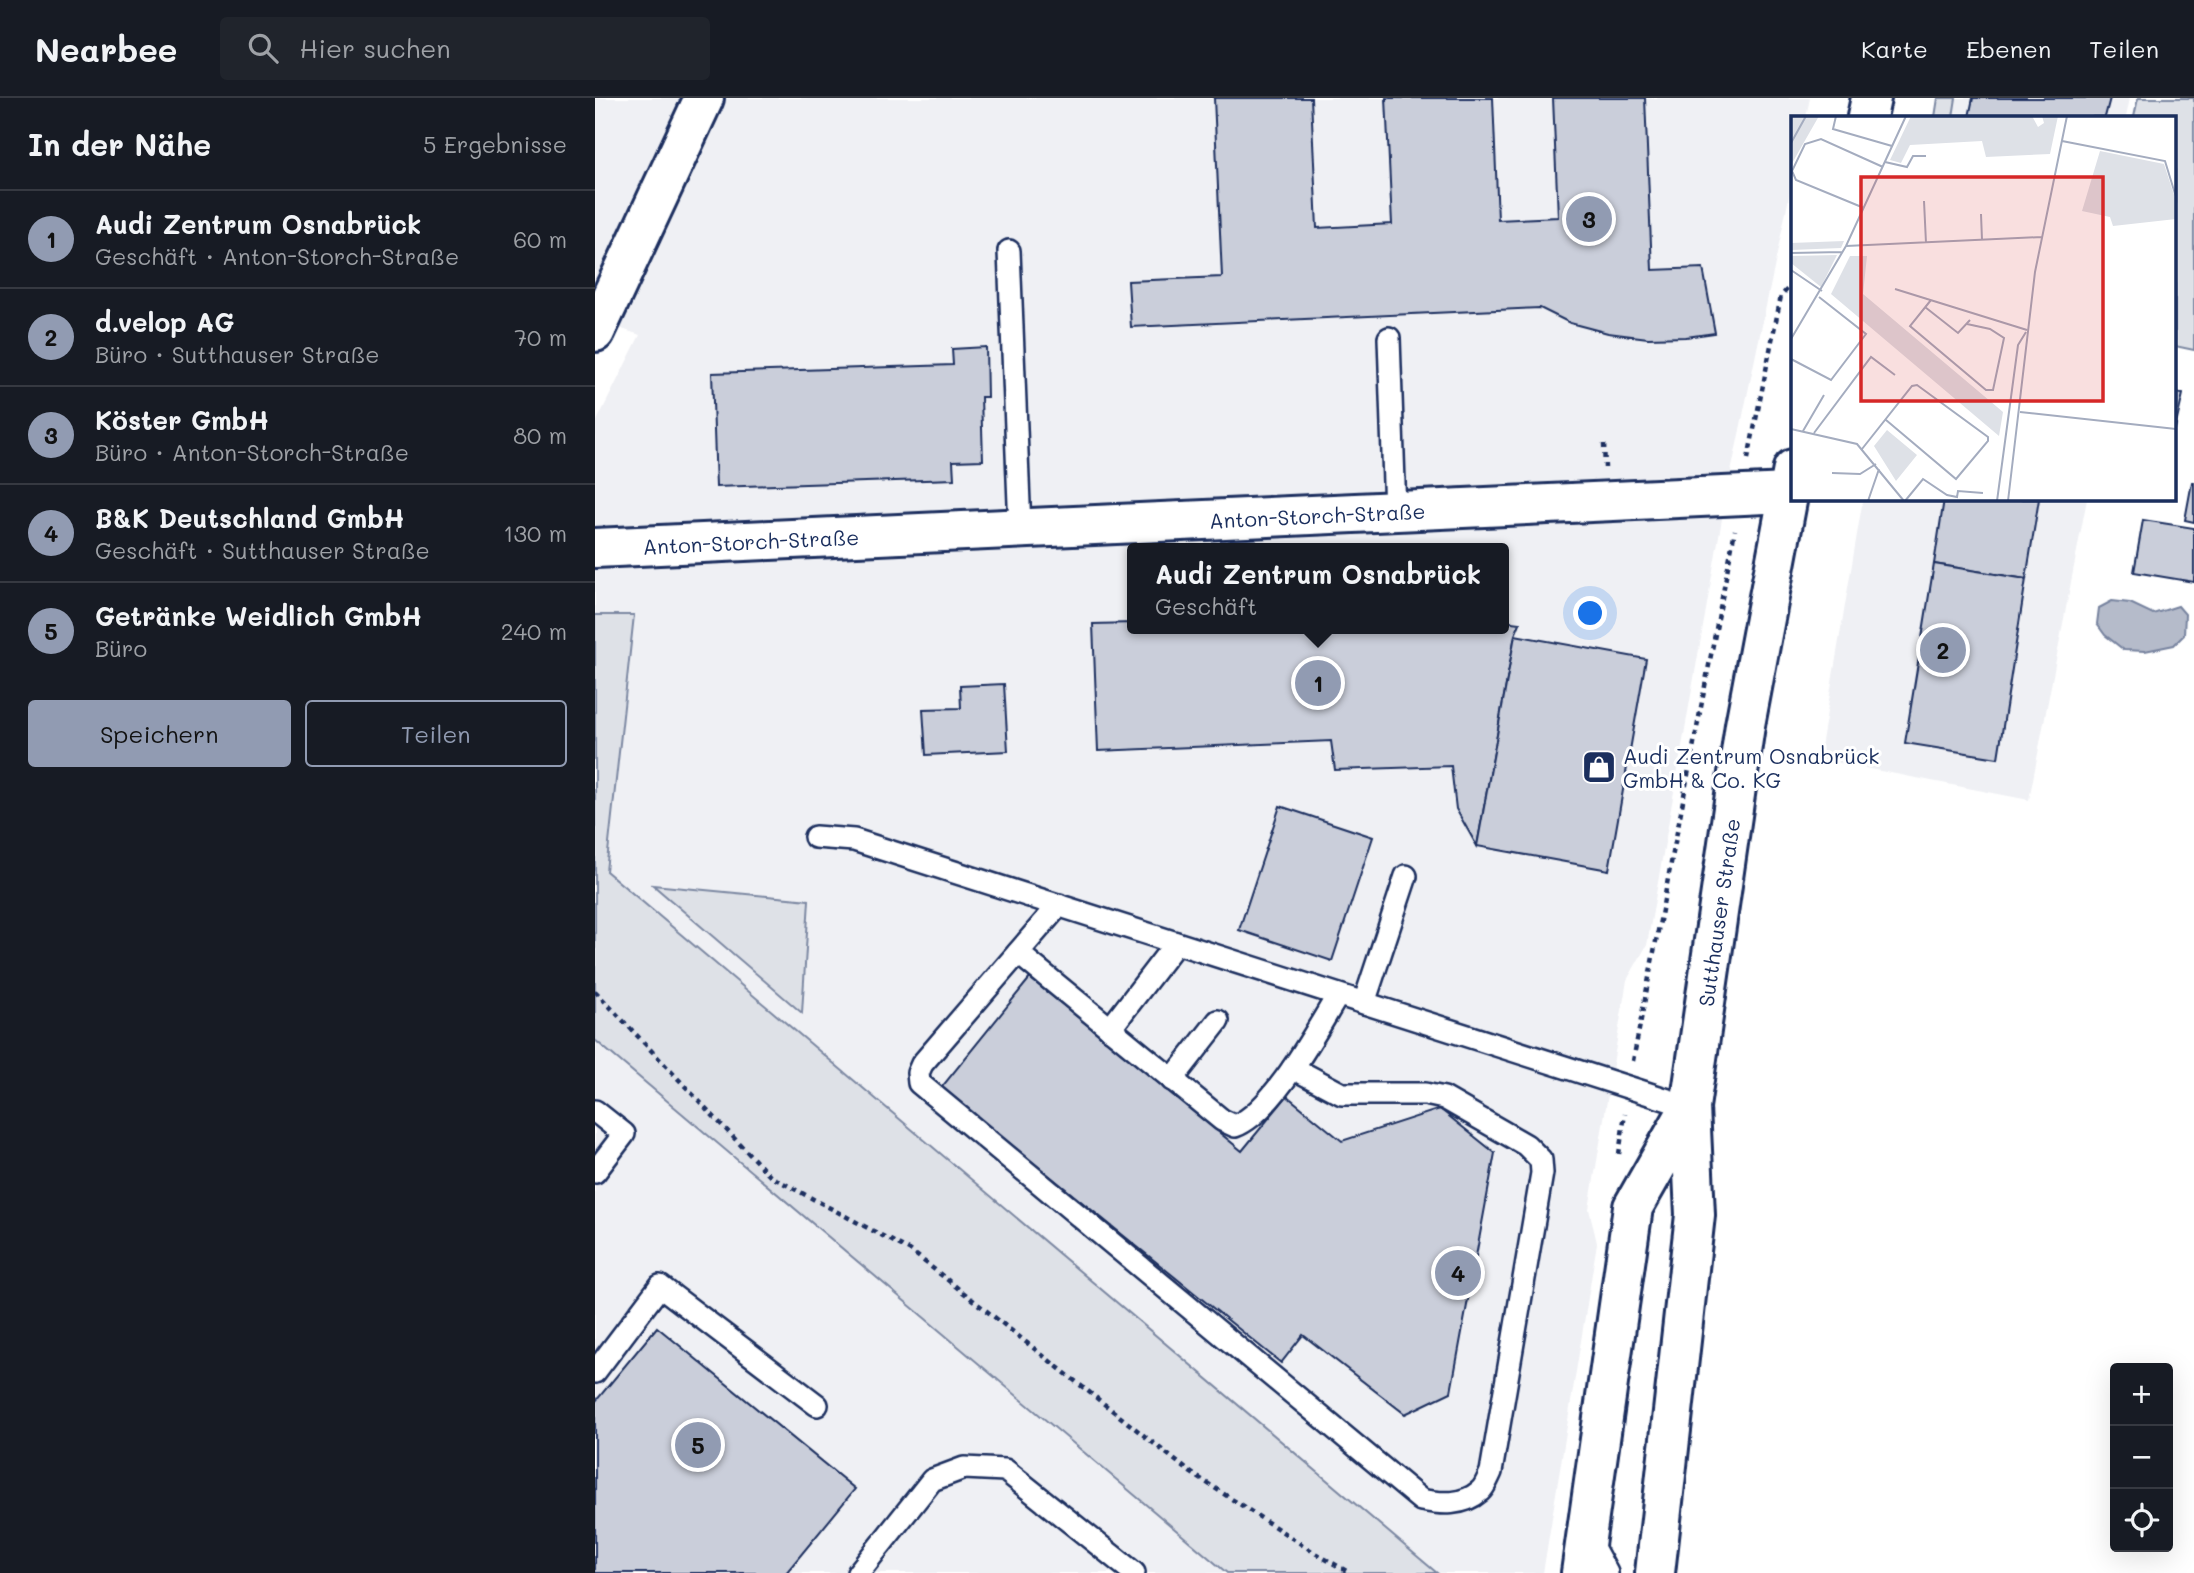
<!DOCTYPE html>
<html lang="de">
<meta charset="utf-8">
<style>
:root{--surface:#171b24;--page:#20242c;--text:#f1f3f6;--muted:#9ea1a6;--line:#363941;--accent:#919bb2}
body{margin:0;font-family:Mali,sans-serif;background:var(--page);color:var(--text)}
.controls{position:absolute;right:21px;bottom:21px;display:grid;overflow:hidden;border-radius:7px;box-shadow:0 7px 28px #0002}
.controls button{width:63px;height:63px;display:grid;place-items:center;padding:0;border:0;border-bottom:2px solid var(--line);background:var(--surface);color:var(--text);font:35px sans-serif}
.you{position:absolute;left:996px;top:516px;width:24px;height:24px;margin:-18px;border:5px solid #fff;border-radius:50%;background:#1a73e8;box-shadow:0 0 0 10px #1a73e833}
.badge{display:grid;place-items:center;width:46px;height:46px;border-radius:50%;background:var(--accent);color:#111;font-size:23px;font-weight:700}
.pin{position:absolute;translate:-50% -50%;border:4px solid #fff;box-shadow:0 2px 7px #0006}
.popup{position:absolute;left:532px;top:445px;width:382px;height:91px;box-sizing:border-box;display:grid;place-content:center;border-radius:7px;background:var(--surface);filter:drop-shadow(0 2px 5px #0005);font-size:23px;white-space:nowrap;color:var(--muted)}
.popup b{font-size:26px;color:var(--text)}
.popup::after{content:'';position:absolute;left:50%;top:100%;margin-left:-14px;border:14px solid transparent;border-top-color:var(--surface)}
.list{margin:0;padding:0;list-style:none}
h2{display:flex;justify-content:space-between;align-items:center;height:91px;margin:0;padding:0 28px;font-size:30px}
h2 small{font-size:23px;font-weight:400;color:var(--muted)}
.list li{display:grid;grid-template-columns:46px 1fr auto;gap:21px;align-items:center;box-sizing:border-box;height:98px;padding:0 28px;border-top:2px solid var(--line)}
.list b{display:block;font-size:26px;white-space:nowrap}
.list p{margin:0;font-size:23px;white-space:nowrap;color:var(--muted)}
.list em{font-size:23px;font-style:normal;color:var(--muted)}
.actions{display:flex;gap:14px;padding:21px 28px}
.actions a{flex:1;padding:16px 0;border:2px solid var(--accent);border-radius:7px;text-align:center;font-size:24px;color:var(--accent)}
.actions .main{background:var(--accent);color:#111}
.icon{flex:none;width:38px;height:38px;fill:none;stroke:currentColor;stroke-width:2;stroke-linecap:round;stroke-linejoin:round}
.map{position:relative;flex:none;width:1599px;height:1475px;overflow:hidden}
header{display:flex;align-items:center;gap:42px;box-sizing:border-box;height:98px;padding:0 35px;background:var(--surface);border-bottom:2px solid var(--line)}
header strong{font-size:33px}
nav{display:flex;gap:38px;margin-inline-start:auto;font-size:24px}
.search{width:490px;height:63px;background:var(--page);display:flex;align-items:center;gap:18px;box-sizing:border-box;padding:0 24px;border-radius:7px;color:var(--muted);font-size:26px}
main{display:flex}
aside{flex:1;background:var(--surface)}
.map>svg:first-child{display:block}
</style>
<header>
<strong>Nearbee</strong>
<div class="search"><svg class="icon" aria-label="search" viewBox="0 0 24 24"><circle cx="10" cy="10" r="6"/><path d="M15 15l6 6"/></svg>Hier suchen</div>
<nav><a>Karte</a><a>Ebenen</a><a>Teilen</a></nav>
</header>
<main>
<aside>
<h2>In der Nähe<small>5 Ergebnisse</small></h2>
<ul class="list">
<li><span class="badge">1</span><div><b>Audi Zentrum Osnabrück</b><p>Geschäft · Anton-Storch-Straße</p></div><em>60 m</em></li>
<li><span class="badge">2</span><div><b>d.velop AG</b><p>Büro · Sutthauser Straße</p></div><em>70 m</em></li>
<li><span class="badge">3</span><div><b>Köster GmbH</b><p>Büro · Anton-Storch-Straße</p></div><em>80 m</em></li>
<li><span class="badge">4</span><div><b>B&amp;K Deutschland GmbH</b><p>Geschäft · Sutthauser Straße</p></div><em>130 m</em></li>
<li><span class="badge">5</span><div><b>Getränke Weidlich GmbH</b><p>Büro</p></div><em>240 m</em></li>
</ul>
<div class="actions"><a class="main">Speichern</a><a>Teilen</a></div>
</aside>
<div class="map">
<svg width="1599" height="1475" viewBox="0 0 1599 1475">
<rect width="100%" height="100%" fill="#fff"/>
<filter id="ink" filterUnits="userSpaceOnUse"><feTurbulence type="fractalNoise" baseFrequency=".0143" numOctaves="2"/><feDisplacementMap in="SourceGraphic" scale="14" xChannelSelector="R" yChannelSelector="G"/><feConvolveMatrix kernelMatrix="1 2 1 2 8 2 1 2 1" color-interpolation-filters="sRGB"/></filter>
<g filter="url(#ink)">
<!-- built -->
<g fill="#eff0f4" fill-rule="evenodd">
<path d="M0,0H1215L1211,19H1198V80L1131,398L1052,847L1032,882L994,1111L1002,1145L948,1475H0V327L45,237L0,222ZM538,450H908V531H538Z"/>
<polygon points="1343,0 1535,0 1531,19 1340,19"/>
<polygon points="1268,401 1492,401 1434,702 1224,661"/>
</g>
<!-- green -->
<g fill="#dee1e7" stroke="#7c88a2" stroke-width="2">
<polygon points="1343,0 1361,0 1358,19 1340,19"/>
<polygon points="1543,0 1599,0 1599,252 1580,248 1580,19 1539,19"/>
<polygon points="0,517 39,517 11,773 842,1475 632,1475 0,942"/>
<polygon points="58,787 214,802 207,915"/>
</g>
<!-- water -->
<polygon fill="#b5bbca" stroke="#77839f" stroke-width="2" points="1517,503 1535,505 1558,516 1583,508 1590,516 1589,537 1579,547 1550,553 1529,552 1510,537 1502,526 1504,510"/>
<!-- building -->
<g fill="#caceda" stroke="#1b2f5e" stroke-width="2">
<polygon points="619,0 716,0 722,130 797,126 791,0 898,0 903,122 963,119 958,0 1050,0 1057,172 1108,170 1120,235 1091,239 1053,240 1013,235 975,225 945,210 536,229 533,183 627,179"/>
<polygon points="1378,0 1515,0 1510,19 1374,19"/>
<polygon points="391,249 392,299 386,299 388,362 358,363 359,381 121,389 117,275 358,267 357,251"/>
<polygon points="1580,295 1588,296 1580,331"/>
<polygon points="1597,384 1599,384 1599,424 1590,422"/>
<polygon points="1349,401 1444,401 1431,481 1339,466"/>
<polygon points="1548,422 1599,430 1599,484 1539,474"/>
<polygon points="1339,466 1431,481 1403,660 1310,645"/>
<polygon points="908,523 925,525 920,537 882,748 861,711 856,668 740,672 736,643 503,653 498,526 538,525 538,531 908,531"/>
<polygon points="920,537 1051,561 1014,772 882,748"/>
<polygon points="409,586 413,653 331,657 328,611 366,610 365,588"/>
<polygon points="685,708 778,739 737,863 644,832"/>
<polygon points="435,880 647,1053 692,998 747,1043 845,1011 900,1055 856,1294 810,1316 708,1237 686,1265 346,990"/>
<polygon points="62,1229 260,1391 191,1475 0,1475 0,1304"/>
</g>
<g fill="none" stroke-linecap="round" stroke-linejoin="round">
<!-- service casing -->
<g stroke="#1b2f5e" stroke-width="26">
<g id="service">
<polyline points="414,153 425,431"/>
<polyline points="794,240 800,414"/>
<polyline points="220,739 259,742 1095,1009"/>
<path d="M464,807L327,966L323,975L324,985L826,1402C846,1406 868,1408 885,1393C890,1389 893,1380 896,1374L947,1075L946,1062L931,1047L849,1000L830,996H747L698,970"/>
<path d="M423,855L627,1022L640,1028C678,1014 722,931 743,897"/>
<polyline points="769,905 811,778"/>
<polyline points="515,931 581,845"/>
<polyline points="577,982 623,923"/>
<polyline points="0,1013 29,1036 0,1074"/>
<polyline points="0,1274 65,1188 222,1307"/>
<polyline points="994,1442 1012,1475"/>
<polyline points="263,1475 337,1382 369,1370 410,1372 539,1475"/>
</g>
</g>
<!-- minor casing -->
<g stroke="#1b2f5e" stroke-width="44">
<g id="minor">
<polyline points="0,234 109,0"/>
<path id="s1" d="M0,450L1193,395"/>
</g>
</g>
<!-- tertiary casing -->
<g stroke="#1b2f5e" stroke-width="44">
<g id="tertiary">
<polyline points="1272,19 1276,0"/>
<polyline points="986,1475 1038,1109 1095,1009"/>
<path id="s2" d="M1060,1475L1100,1117L1095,1009L1150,627L1198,371"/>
</g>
</g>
<!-- path -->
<g stroke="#1b2f5e" stroke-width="4.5" stroke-dasharray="5 5" stroke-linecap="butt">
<polyline points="1009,346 1010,370"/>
<polyline points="1153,361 1186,198 1198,185"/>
<polyline points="0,893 175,1078 316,1153 595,1374 720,1455 755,1475"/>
<polyline points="1038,963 1140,432"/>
<polyline points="1024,1056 1030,1016"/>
</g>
<!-- service -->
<use href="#service" stroke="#fff" stroke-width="21"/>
<!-- minor -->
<use href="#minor" stroke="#fff" stroke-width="38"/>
<!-- tertiary -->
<use href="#tertiary" stroke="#fff" stroke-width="38"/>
</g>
</g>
<!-- icons -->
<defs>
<g id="shop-square" transform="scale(1.75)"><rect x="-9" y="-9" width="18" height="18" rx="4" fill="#1b2f5e" stroke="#fff"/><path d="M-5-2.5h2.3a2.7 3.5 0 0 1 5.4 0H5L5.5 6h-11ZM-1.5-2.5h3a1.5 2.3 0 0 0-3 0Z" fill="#fff"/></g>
</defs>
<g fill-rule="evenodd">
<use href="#shop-square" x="1004" y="669"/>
</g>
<g text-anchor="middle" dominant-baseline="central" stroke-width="6" stroke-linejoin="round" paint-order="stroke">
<!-- street labels -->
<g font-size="21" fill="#1b2f5e" stroke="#fff">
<text stroke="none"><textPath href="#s1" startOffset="723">Anton-Storch-Straße</textPath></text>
<text stroke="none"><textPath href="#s1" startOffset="156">Anton-Storch-Straße</textPath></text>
<text stroke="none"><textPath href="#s2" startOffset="665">Sutthauser Straße</textPath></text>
</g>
<!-- poi labels -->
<g font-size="21" fill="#1b2f5e" stroke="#fff" text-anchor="start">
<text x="1028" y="657">Audi Zentrum Osnabrück<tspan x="1028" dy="24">GmbH &amp; Co. KG</tspan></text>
</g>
</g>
<!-- overview -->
<g transform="translate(1196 18)">
<rect width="385" height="385" fill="#fff"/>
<path d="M0,0H28L0,49ZM120,0H241L247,11L253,7L251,0H267L259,38L195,41L191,25L119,29L110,47L99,44ZM309,35L373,48L385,85V103L322,110L319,101L291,95ZM53,125L50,132L0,134V127ZM46,139L30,171L0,147V140ZM59,140H76L72,178L212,296L208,320L40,178ZM96,314L126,339L105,365L83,330Z" fill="#dee1e7"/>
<path fill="none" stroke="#a4acbf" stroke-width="2" d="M45,0L42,13L101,30M271,25L374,45L385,81M0,27L15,0M94,46L116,51L122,40H135M133,85L135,127M73,92L5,64L1,55L14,28L30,23L92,51M190,98L191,124M55,130L251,121M0,137L51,136M0,154L31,175M104,173L236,214M140,184L119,210L195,274H202L213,222L199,213L176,208M134,191L167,217L179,204M0,223L55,130L115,0M0,243L40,264L75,218L28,181M229,296L385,313M0,313L66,328L113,385M12,315L33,279M23,317L80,241L104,259M71,333L121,270L126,269L197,321V325L165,363L95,304M41,357L69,358L85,348M77,385L88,353M114,385L132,363L156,379L166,381L167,375L192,377M206,385L227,229L235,216M217,385L244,156L276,0"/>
<path fill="#d62828" fill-opacity="0.15" stroke="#d62828" stroke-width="3.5" d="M70,61H312V285H70Z"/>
<rect width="385" height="385" fill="none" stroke="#1b2f5e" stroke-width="3.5"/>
</g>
</svg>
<div class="controls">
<button>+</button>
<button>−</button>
<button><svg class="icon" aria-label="locate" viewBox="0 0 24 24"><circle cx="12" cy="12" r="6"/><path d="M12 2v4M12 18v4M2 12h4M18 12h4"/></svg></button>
</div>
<div class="you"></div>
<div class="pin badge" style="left:723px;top:585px">1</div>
<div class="popup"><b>Audi Zentrum Osnabrück</b>Geschäft</div>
<div class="pin badge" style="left:1348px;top:552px">2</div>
<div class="pin badge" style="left:994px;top:121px">3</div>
<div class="pin badge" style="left:863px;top:1175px">4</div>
<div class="pin badge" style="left:103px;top:1347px">5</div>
</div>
</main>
